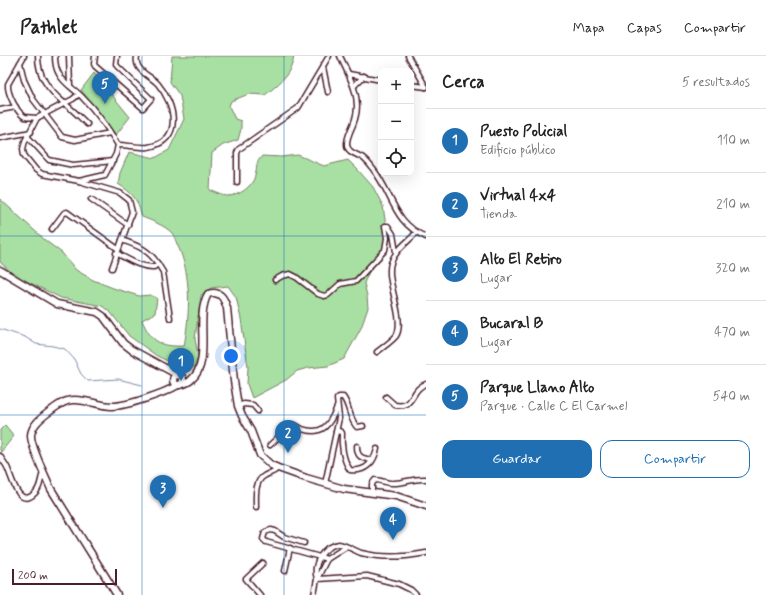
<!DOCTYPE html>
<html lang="es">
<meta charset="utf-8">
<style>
:root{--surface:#fff;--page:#f6f6f6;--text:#222;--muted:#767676;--line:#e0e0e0;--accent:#1f6fb2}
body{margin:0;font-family:Mynerve,sans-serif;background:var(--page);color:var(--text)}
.controls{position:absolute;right:12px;top:12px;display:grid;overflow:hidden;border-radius:8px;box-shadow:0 4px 16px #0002}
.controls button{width:36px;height:36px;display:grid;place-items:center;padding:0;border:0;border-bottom:1px solid var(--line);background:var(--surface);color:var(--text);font:20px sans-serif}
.scale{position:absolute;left:12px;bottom:10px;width:105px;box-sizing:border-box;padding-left:4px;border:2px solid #4a1f2b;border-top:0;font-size:11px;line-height:14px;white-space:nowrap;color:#4a1f2b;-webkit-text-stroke:3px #fff;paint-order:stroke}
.you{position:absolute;left:231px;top:300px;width:14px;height:14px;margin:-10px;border:3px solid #fff;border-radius:50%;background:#1a73e8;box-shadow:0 0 0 6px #1a73e833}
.badge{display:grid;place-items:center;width:26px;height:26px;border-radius:50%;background:var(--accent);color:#fff;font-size:13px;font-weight:700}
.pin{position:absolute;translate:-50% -33px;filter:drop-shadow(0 1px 2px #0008)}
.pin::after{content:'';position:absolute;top:21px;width:14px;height:12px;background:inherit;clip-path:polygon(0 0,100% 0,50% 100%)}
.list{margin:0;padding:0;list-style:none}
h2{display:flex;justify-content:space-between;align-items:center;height:52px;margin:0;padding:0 16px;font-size:17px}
h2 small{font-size:13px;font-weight:400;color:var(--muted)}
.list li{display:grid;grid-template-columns:26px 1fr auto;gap:12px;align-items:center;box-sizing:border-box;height:64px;padding:0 16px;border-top:1px solid var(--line)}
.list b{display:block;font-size:15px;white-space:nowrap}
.list p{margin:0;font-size:13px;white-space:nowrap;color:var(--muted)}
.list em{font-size:13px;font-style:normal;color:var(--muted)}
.actions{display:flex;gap:8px;padding:12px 16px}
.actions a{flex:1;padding:9px 0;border:1px solid var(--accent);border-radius:12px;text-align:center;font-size:14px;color:var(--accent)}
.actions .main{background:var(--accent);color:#fff}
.icon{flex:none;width:22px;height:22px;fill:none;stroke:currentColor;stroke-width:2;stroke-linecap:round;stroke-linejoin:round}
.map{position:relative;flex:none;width:426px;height:539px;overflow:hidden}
header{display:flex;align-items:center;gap:24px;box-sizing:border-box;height:56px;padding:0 20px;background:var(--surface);border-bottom:1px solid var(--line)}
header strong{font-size:19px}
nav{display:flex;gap:22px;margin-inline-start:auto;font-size:14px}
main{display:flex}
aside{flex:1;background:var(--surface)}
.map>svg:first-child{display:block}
</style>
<header>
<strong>Pathlet</strong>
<nav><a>Mapa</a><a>Capas</a><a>Compartir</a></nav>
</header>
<main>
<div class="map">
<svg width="426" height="539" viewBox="0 0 426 539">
<rect width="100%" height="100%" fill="#fff"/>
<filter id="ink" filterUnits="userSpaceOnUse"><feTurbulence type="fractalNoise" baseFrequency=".025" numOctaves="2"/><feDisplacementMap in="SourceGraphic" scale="8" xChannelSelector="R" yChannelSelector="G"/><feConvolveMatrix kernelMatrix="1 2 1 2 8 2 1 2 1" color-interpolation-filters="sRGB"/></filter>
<g filter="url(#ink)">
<!-- green -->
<g fill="#a8dfa3" stroke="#797f67">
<path d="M172,0H294C292,18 278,29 265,39L249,38L231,45L229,50L235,63L241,65V73L238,84L223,89L212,97L210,134C215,136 223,140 228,140C239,140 252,131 255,120C258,111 254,109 262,100L282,101L298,99L324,110L348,104L358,114L373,131L383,150L388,184L378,204L369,216L364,227L367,240L368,252L361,272L344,303L328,310L308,312L297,315L286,324L252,342L247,328L248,311L241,263L236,241L228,230L211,232L201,239L195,283L198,299L195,310L189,315L157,300L129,280L111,257L102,250L61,242L14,219L0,206V143L46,185L62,197L76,214L93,224L113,232L139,240L150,239L157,242L155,257L142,264C151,286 161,291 184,290C190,257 192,219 177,188C176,185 174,180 172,177C164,169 152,165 142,161C137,143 134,138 118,128L120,117L129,96L155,102L169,94L184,63L180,40L170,26Z"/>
<polygon points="94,17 130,61 116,79 81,34"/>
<polygon points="5,369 14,380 1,396 0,394 0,374"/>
</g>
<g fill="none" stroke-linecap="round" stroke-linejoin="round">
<!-- stream -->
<polyline stroke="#7b8aa7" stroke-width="1" points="0,273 25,281 36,288 53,290 65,293 74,303 81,318 88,325 118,323 142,329"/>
<!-- street casing -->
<g stroke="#4a1f2b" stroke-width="7">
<g id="street">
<polyline points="24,0 20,7 24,24 33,43 62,81 75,84 110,77"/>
<path d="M38,0C38,21 49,34 64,47C72,53 80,61 87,68"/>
<path d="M55,0C55,6 56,13 59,18C64,28 75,33 83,42C97,56 108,72 118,89L116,98L105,119L79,125L42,118L36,114L24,99L23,93L25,85L37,62L73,43L79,38"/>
<polyline points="69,0 70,30"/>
<polyline points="95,0 94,8 95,10 143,52 151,43 117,10 116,8 117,0"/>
<path d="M340,0C349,20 362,41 355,63C353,71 346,81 347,89C348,97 357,98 363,102C367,105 370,109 373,113C393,138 393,167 426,181"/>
<polyline points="408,0 426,31"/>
<path d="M20,7L8,28C7,37 17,57 25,61C29,62 33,61 37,62"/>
<polyline points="323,11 328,36"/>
<polyline points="349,18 381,24"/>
<polyline points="411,29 426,31"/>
<polyline points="354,30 364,20"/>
<polyline points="0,54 16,51"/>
<polyline points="28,81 49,104 73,109 113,105"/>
<polyline points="0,82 31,76"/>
<path d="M118,89C128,89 138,92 148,91C184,85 175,48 158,28C153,22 146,20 141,14C137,10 136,5 137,0"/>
<polyline points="79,125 120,137 129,144 132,156 112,212"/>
<polyline points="237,126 237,97 239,93 298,52 329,0"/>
<polyline points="91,143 128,169"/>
<polyline points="52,173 64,157 67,156 118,193"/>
<path d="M116,197C128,203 141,212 154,211L158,208C148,193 138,190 122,184"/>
<polyline points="158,208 163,216 170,262"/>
<polyline points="275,224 282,220 290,218 296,221 318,238 324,240 328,239 340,228 356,225 385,194 387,182 385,170 388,170 393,178 396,196"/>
<path d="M377,296C383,291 391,286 396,280C406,264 385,225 391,207C395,194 408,186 417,176"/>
<path d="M386,341L395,349C415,353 410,333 426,328"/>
<polyline points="238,350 244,348 253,349 258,355"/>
<path d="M336,376L339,375L342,377C341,389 343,404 350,414C365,416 374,407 377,393"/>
<path d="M270,389L291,369C296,368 298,371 302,373C323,380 330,368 337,351"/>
<path d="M357,390C357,403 363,401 372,405"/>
<path d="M0,400C2,404 5,407 7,411C12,421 18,454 35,437C41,432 40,423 43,417"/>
<path d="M325,428L339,362L337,343L339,341H343C350,350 349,363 357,371L363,370"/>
<path d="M372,436V428L375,424C382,424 387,428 394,427C405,427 413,422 426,423"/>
<path d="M256,451C256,442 254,426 264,420C270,416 272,418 278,412"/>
<polyline points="304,487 284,481 275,475 271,474 265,476 263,483 266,486 327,503"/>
<polyline points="285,515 290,492"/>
<polyline points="260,539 246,523 263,507"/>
<polyline points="314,539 317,523 327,503 346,491"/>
<path d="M416,539L411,534L399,528L367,520L317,523C312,509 323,489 339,488C343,488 356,495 361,497C381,502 406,501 426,497"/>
</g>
</g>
<!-- secondary casing -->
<g stroke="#4a1f2b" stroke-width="9">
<g id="secondary">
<polyline points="0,214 57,248 97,256 103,260 123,287 132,294 178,319"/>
<circle cx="178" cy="324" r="5"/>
<path d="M180,329C184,328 188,327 191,324C213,306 194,262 208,238C220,234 224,242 227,252L234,325L238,350L242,360L251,375L260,399L271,409L278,412L306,422L344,433L396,440L426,450"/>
<path d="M117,539L51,433C47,424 30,389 31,379C32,369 41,362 49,356C56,351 64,344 73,344C86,343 99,350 112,350C127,350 165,337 178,329"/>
</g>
</g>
<!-- street -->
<use href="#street" stroke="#fff" stroke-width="4"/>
<!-- secondary -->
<use href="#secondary" stroke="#fff" stroke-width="6"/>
</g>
</g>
<!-- grid -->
<path fill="none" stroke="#1f6fb2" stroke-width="1" stroke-opacity="0.55" d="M142,0V539M284,0V539M0,180H426M0,359H426"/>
</svg>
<div class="controls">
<button>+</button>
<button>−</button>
<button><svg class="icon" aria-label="locate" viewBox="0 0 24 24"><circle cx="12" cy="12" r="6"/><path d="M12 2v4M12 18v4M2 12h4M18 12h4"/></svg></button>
</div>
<div class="scale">200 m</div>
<div class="you"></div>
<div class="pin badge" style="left:181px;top:325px">1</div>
<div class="pin badge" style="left:288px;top:397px">2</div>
<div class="pin badge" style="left:163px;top:452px">3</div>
<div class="pin badge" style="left:393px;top:484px">4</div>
<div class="pin badge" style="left:105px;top:48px">5</div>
</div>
<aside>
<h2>Cerca<small>5 resultados</small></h2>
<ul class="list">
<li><span class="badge">1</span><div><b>Puesto Policial</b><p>Edificio público</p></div><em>110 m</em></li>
<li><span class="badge">2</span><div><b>Virtual 4x4</b><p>Tienda</p></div><em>210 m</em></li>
<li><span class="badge">3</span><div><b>Alto El Retiro</b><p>Lugar</p></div><em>320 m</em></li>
<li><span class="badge">4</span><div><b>Bucaral B</b><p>Lugar</p></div><em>470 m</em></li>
<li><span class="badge">5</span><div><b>Parque Llano Alto</b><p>Parque · Calle C El Carmel</p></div><em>540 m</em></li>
</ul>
<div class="actions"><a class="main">Guardar</a><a>Compartir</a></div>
</aside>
</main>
